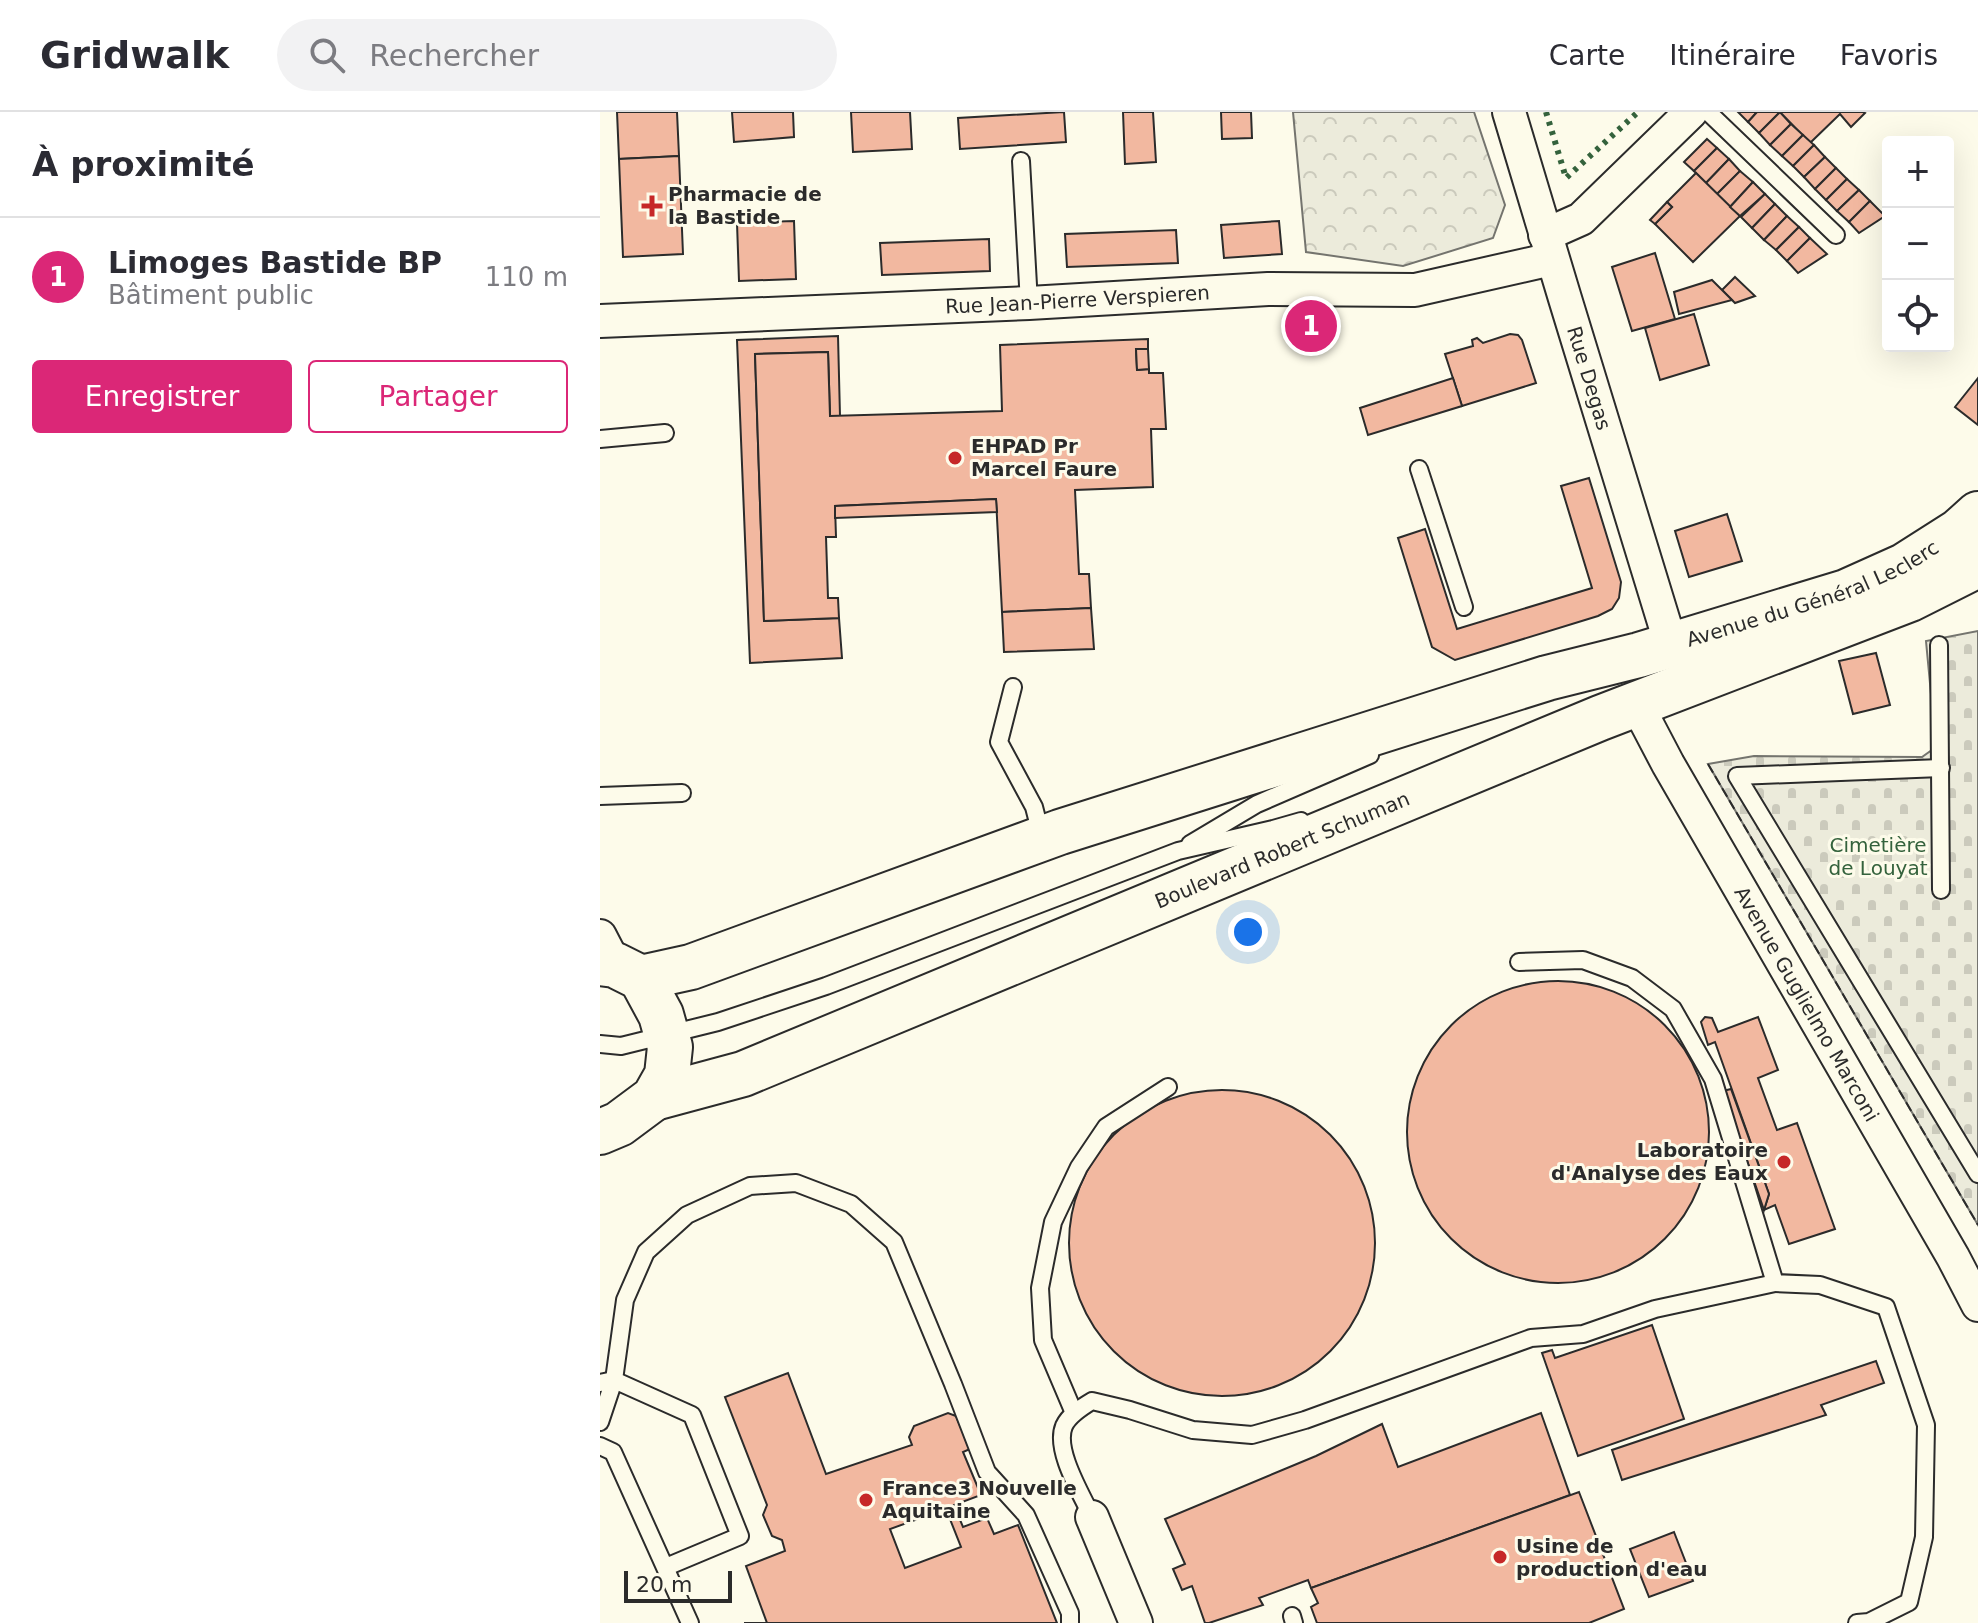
<!DOCTYPE html>
<html lang="fr">
<meta charset="utf-8">
<style>
:root{--surface:#fff;--page:#f2f2f3;--text:#2b2b33;--muted:#7c7c81;--line:#e1e1e2;--accent:#db2777}
body{margin:0;font-family:"DejaVu Sans",sans-serif;background:var(--page);color:var(--text)}
.controls{position:absolute;right:24px;top:24px;display:grid;overflow:hidden;border-radius:8px;box-shadow:0 8px 32px #0002}
.controls button{width:72px;height:72px;display:grid;place-items:center;padding:0;border:0;border-bottom:2px solid var(--line);background:var(--surface);color:var(--text);font:40px sans-serif}
.scale{position:absolute;left:24px;bottom:20px;width:108px;box-sizing:border-box;padding-left:8px;border:4px solid #2b2b2b;border-top:0;font-size:22px;line-height:28px;white-space:nowrap;color:#2b2b2b;-webkit-text-stroke:6px #fdfbea;paint-order:stroke}
.you{position:absolute;left:648px;top:820px;width:28px;height:28px;margin:-20px;border:6px solid #fff;border-radius:50%;background:#1a73e8;box-shadow:0 0 0 12px #1a73e833}
.badge{display:grid;place-items:center;width:52px;height:52px;border-radius:50%;background:var(--accent);color:#fff;font-size:26px;font-weight:700}
.pin{position:absolute;translate:-50% -50%;border:4px solid #fff;box-shadow:0 2px 8px #0006}
.list{margin:0;padding:0;list-style:none}
h2{display:flex;justify-content:space-between;align-items:center;height:104px;margin:0;padding:0 32px;font-size:34px}
h2 small{font-size:26px;font-weight:400;color:var(--muted)}
.list li{display:grid;grid-template-columns:52px 1fr auto;gap:24px;align-items:center;box-sizing:border-box;height:120px;padding:0 32px;border-top:2px solid var(--line)}
.list b{display:block;font-size:30px;white-space:nowrap}
.list p{margin:0;font-size:26px;white-space:nowrap;color:var(--muted)}
.list em{font-size:26px;font-style:normal;color:var(--muted)}
.actions{display:flex;gap:16px;padding:24px 32px}
.actions a{flex:1;padding:18px 0;border:2px solid var(--accent);border-radius:8px;text-align:center;font-size:28px;color:var(--accent)}
.actions .main{background:var(--accent);color:#fff}
.icon{flex:none;width:44px;height:44px;fill:none;stroke:currentColor;stroke-width:2;stroke-linecap:round;stroke-linejoin:round}
.map{position:relative;flex:none;width:1378px;height:1511px;overflow:hidden}
header{display:flex;align-items:center;gap:48px;box-sizing:border-box;height:112px;padding:0 40px;background:var(--surface);border-bottom:2px solid var(--line)}
header strong{font-size:38px}
nav{display:flex;gap:44px;margin-inline-start:auto;font-size:28px}
.search{width:560px;height:72px;background:var(--page);display:flex;align-items:center;gap:20px;box-sizing:border-box;padding:0 28px;border-radius:44px;color:var(--muted);font-size:30px}
main{display:flex}
aside{flex:1;background:var(--surface)}
.map>svg:first-child{display:block}
</style>
<header>
<strong>Gridwalk</strong>
<div class="search"><svg class="icon" aria-label="search" viewBox="0 0 24 24"><circle cx="10" cy="10" r="6"/><path d="M15 15l6 6"/></svg>Rechercher</div>
<nav><a>Carte</a><a>Itinéraire</a><a>Favoris</a></nav>
</header>
<main>
<aside>
<h2>À proximité<small></small></h2>
<ul class="list">
<li><span class="badge">1</span><div><b>Limoges Bastide BP</b><p>Bâtiment public</p></div><em>110 m</em></li>
</ul>
<div class="actions"><a class="main">Enregistrer</a><a>Partager</a></div>
</aside>
<div class="map">
<svg width="1378" height="1511" viewBox="0 0 1378 1511">
<defs>
<pattern id="cemetery-stones" width="16" height="16" patternUnits="userSpaceOnUse" patternTransform="scale(2)"><rect width="16" height="16" fill="#ecebdb"/><path d="M2 7V4a2 2 0 0 1 4 0v3zM10 15v-3a2 2 0 0 1 4 0v3z" fill="#cbcabc"/></pattern>
<pattern id="park-crowns" width="20" height="18" patternUnits="userSpaceOnUse" patternTransform="scale(2)"><rect width="20" height="18" fill="#ecebdb"/><path d="M2 6a3 3 0 1 1 6 0M12 15a3 3 0 1 1 6 0" fill="none" stroke="#cbcabc"/></pattern>
</defs>
<rect width="100%" height="100%" fill="#fdfbea"/>
<!-- cemetery -->
<polygon fill="url(#cemetery-stones)" stroke="#74746e" stroke-width="2" points="1378,519 1378,1113 1108,652 1154,644 1322,645 1336,635 1326,529"/>
<!-- park -->
<polygon fill="url(#park-crowns)" stroke="#74746e" stroke-width="2" points="693,0 874,0 905,93 893,126 803,154 706,140"/>
<!-- building -->
<g fill="#f2b8a0" stroke="#2b2b2b" stroke-width="2" fill-rule="evenodd">
<polygon points="17,0 77,0 79,44 19,47"/>
<polygon points="132,0 193,0 194,25 134,30"/>
<polygon points="251,0 310,0 312,37 253,40"/>
<polygon points="464,0 466,30 360,37 358,6"/>
<polygon points="523,0 553,0 556,50 525,52"/>
<polygon points="621,0 651,0 652,26 622,27"/>
<polygon points="1138,0 1157,0 1148,10"/>
<polygon points="1157,0 1180,0 1159,21 1148,10"/>
<polygon points="1180,0 1191,12 1170,33 1159,21"/>
<polygon points="1180,0 1263,0 1265,1 1251,15 1240,2 1210,31"/>
<polygon points="1191,12 1203,23 1182,44 1170,33"/>
<polygon points="1203,23 1214,33 1193,54 1182,44"/>
<polygon points="1107,27 1117,36 1094,59 1084,50"/>
<polygon points="1214,33 1225,45 1204,65 1193,54"/>
<polygon points="1117,36 1129,47 1106,71 1094,59"/>
<polygon points="79,44 83,142 23,145 19,47"/>
<polygon points="1225,45 1236,56 1215,77 1204,65"/>
<polygon points="1129,47 1140,59 1117,82 1106,71"/>
<polygon points="1236,56 1247,67 1226,88 1215,77"/>
<polygon points="1140,59 1153,70 1130,95 1117,82"/>
<polygon points="1096,61 1140,104 1093,150 1055,112 1072,95 1067,90"/>
<polygon points="1247,67 1259,78 1237,99 1226,88"/>
<polygon points="1153,70 1165,82 1140,104 1130,95"/>
<polygon points="1259,78 1270,89 1249,110 1237,99"/>
<polygon points="1165,82 1175,92 1152,116 1141,105"/>
<polygon points="1270,89 1285,104 1259,121 1249,110"/>
<polygon points="1067,90 1072,95 1055,112 1050,108"/>
<polygon points="1175,92 1187,104 1164,128 1152,116"/>
<polygon points="1187,104 1199,115 1176,138 1164,128"/>
<polygon points="194,109 196,167 139,169 137,111"/>
<polygon points="679,109 682,142 624,146 621,113"/>
<polygon points="1199,115 1210,126 1187,149 1176,138"/>
<polygon points="576,118 578,151 467,155 465,122"/>
<polygon points="1210,126 1227,142 1198,161 1187,149"/>
<polygon points="389,127 390,159 282,163 280,131"/>
<polygon points="1055,141 1075,207 1032,219 1012,155"/>
<polygon points="1135,165 1155,184 1135,191 1122,178"/>
<polygon points="1112,168 1132,188 1079,202 1074,180"/>
<polygon points="1094,202 1109,253 1060,268 1045,216"/>
<polygon points="910,222 918,223 922,228 936,271 862,294 845,242 873,234 872,228 877,226 883,231"/>
<polygon points="238,224 240,304 230,304 228,240 155,242 164,509 239,506 242,546 150,551 137,228"/>
<polygon points="548,227 548,237 536,237 537,258 549,257 549,261 563,261 566,317 551,317 553,375 475,378 479,462 489,462 491,496 402,500 396,387 235,394 236,425 226,425 228,486 238,486 239,506 164,509 155,242 228,240 230,304 402,299 400,233"/>
<polygon points="536,237 548,237 549,257 537,258"/>
<polygon points="853,266 862,294 768,323 760,296"/>
<polygon points="1378,266 1378,313 1355,295"/>
<polygon points="989,366 1021,470 1019,486 1012,497 998,504 855,548 832,535 798,426 825,417 857,517 992,476 961,374"/>
<polygon points="396,387 397,400 235,406 235,394"/>
<polygon points="1127,402 1142,449 1089,465 1075,419"/>
<polygon points="491,496 494,537 404,540 402,500"/>
<polygon points="1276,541 1290,593 1253,602 1239,549"/>
<circle cx="958" cy="1020" r="151"/>
<polygon points="1105,905 1112,906 1118,920 1158,905 1178,958 1158,966 1177,1018 1197,1011 1235,1117 1189,1132 1175,1093 1164,1098 1169,1082 1115,930 1108,933 1101,910"/>
<polygon points="1131,977 1169,1082 1164,1098 1123,979"/>
<circle cx="622" cy="1131" r="153"/>
<polygon points="1052,1213 1084,1307 978,1344 942,1241 952,1238 955,1246"/>
<polygon points="1276,1249 1284,1271 1221,1293 1226,1303 1022,1368 1012,1338"/>
<path d="M188,1261L226,1362L312,1333L309,1325L314,1314L348,1301L356,1304L370,1337L363,1340L381,1383L354,1393L363,1415L387,1406L394,1422L418,1413L457,1511H144H167L146,1454L185,1439L182,1428L172,1424L163,1403L167,1393L125,1285ZM346,1397L361,1435L305,1456L290,1417Z"/>
<polygon points="941,1301 970,1383 711,1476 708,1468 659,1486 663,1493 609,1511 605,1511 592,1474 582,1478 573,1457 585,1452 565,1407 716,1344 782,1312 798,1355"/>
<polygon points="979,1380 1024,1497 989,1511 717,1511 711,1495 718,1491 711,1476"/>
<polygon points="1074,1420 1093,1469 1049,1485 1030,1437"/>
</g>
<g fill="none" stroke-linecap="round" stroke-linejoin="round">
<!-- service casing -->
<g stroke="#2b2b2b" stroke-width="20">
<g id="service">
<polyline points="1108,0 1236,123"/>
<polyline points="421,49 429,191"/>
<polyline points="0,327 65,321"/>
<polyline points="819,357 864,495"/>
<polyline points="1339,533 1341,778"/>
<polyline points="413,575 399,630 434,695 442,726"/>
<polyline points="1341,656 1137,664 1378,1062"/>
<polyline points="0,684 82,681"/>
<polyline points="590,732 657,692 770,643"/>
<polyline points="919,850 983,848 1032,866 1073,897 1113,967 1175,1171 1220,1173 1286,1195 1326,1313 1324,1425 1309,1490 1269,1510 1257,1511"/>
<polyline points="0,932 21,934 118,910 226,874 578,739 673,717 701,709"/>
<polyline points="0,1271 14,1268 0,1310"/>
<polyline points="474,1301 443,1228 440,1176 453,1110 479,1055 506,1015 568,975"/>
<polyline points="0,1334 13,1340 90,1511"/>
<path d="M492,1405C482,1383 454,1338 464,1314C469,1303 482,1295 492,1289L530,1298L593,1318L652,1323L705,1308L931,1226L983,1222L1055,1197L1175,1171"/>
<polyline points="66,1455 140,1424 92,1303 14,1268 25,1188 46,1140 87,1103 150,1074 196,1071 251,1092 294,1130 353,1272 387,1360 426,1403 470,1501 470,1511"/>
<polyline points="692,1504 694,1511"/>
</g>
</g>
<!-- minor casing -->
<g stroke="#2b2b2b" stroke-width="36">
<g id="minor">
<path id="s1" d="M909,0C962,178 1016,355 1071,533"/>
<polyline points="945,123 981,107 1091,0"/>
<path id="s2" d="M0,209L429,191L668,177L815,178L952,147"/>
<path id="s3" d="M1036,591L1068,652L1353,1145L1378,1193"/>
<polyline points="0,824 15,853"/>
<polyline points="492,1405 536,1511"/>
</g>
</g>
<!-- primary casing -->
<g stroke="#2b2b2b" stroke-width="48">
<g id="primary">
<polyline points="0,851 15,853 41,866 61,903 70,935 67,963 54,986 19,1012 0,1020"/>
<path id="s4" d="M41,866L91,855L460,720L947,566L1039,543L1246,480L1304,454L1359,419L1378,402"/>
<path id="s5" d="M54,986L143,962L1000,606L1310,487L1378,453"/>
</g>
</g>
<!-- service -->
<use href="#service" stroke="#fdfbea" stroke-width="16"/>
<!-- minor -->
<use href="#minor" stroke="#fdfbea" stroke-width="32"/>
<!-- primary -->
<use href="#primary" stroke="#fdfbea" stroke-width="44"/>
<!-- hedge -->
<polyline stroke="#34623c" stroke-width="6" stroke-dasharray="4 6" stroke-linecap="butt" points="946,0 966,66 1038,0"/>
<!-- fence -->
<polyline stroke="#2b2b2b" stroke-width="2" stroke-dasharray="10 4" stroke-linecap="butt" points="1108,652 1378,1113"/>
</g>
<!-- markers -->
<g fill="#c62828" stroke="#fdfbea" stroke-width="3">
<path d="M48 82h8v8h8v8h-8v8h-8v-8h-8v-8h8z"/>
<circle cx="355" cy="346" r="8"/>
<circle cx="1184" cy="1050" r="8"/>
<circle cx="266" cy="1388" r="8"/>
<circle cx="900" cy="1445" r="8"/>
</g>
<g text-anchor="middle" dominant-baseline="central" stroke-width="6" stroke-linejoin="round" paint-order="stroke">
<!-- poi labels -->
<g font-size="20" font-weight="bold" fill="#2b2b2b" stroke="#fdfbea" text-anchor="start">
<text x="68" y="82">Pharmacie de<tspan x="68" dy="23">la Bastide</tspan></text>
<text x="371" y="334">EHPAD Pr<tspan x="371" dy="23">Marcel Faure</tspan></text>
<text x="1168" y="1038" text-anchor="end">Laboratoire<tspan x="1168" dy="23">d'Analyse des Eaux</tspan></text>
<text x="282" y="1376">France3 Nouvelle<tspan x="282" dy="23">Aquitaine</tspan></text>
<text x="916" y="1434">Usine de<tspan x="916" dy="23">production d'eau</tspan></text>
</g>
<!-- street labels -->
<g font-size="20" fill="#2b2b2b" stroke="#fdfbea">
<text stroke="none"><textPath href="#s2" startOffset="478">Rue Jean-Pierre Verspieren</textPath></text>
<text stroke="none"><textPath href="#s1" startOffset="278">Rue Degas</textPath></text>
<text stroke="none"><textPath href="#s4" startOffset="1234">Avenue du Général Leclerc</textPath></text>
<text stroke="none"><textPath href="#s5" startOffset="676">Boulevard Robert Schuman</textPath></text>
<text stroke="none"><textPath href="#s3" startOffset="346">Avenue Guglielmo Marconi</textPath></text>
</g>
<!-- park labels -->
<g font-size="20" fill="#34623c" stroke="#fdfbea">
<text x="1278" y="733">Cimetière<tspan x="1278" dy="23">de Louyat</tspan></text>
</g>
</g>
</svg>
<div class="controls">
<button>+</button>
<button>−</button>
<button><svg class="icon" aria-label="locate" viewBox="0 0 24 24"><circle cx="12" cy="12" r="6"/><path d="M12 2v4M12 18v4M2 12h4M18 12h4"/></svg></button>
</div>
<div class="scale">20 m</div>
<div class="you"></div>
<div class="pin badge" style="left:711px;top:214px">1</div>
</div>
</main>
